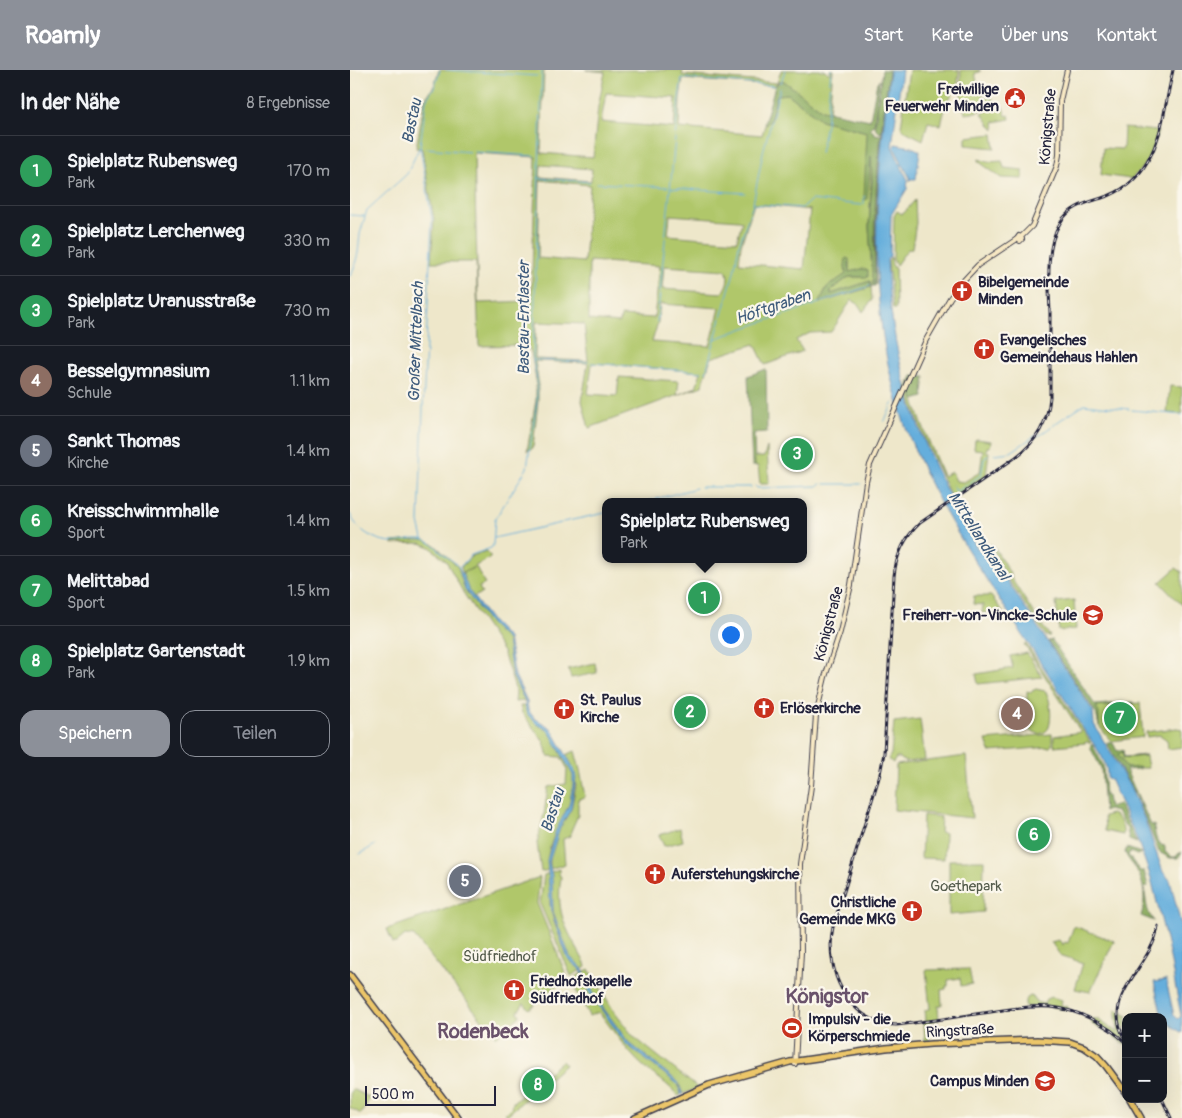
<!DOCTYPE html>
<html lang="de">
<meta charset="utf-8">
<style>
:root{--surface:#171b24;--page:#242831;--text:#f1f3f6;--muted:#9ea1a6;--line:#363941;--accent:#8c9099}
body{margin:0;font-family:Pangolin,sans-serif;background:var(--page);color:var(--text)}
.controls{position:absolute;right:15px;bottom:15px;display:grid;overflow:hidden;border-radius:10px;box-shadow:0 5px 20px #0002}
.controls button{width:45px;height:45px;display:grid;place-items:center;padding:0;border:0;border-bottom:1px solid var(--line);background:var(--surface);color:var(--text);font:25px sans-serif}
.scale{position:absolute;left:15px;bottom:12px;width:131px;box-sizing:border-box;padding-left:5px;border:2px solid #22223b;border-top:0;font-size:14px;line-height:18px;white-space:nowrap;color:#22223b;-webkit-text-stroke:4px #fbf7ec;paint-order:stroke}
.you{position:absolute;left:380px;top:564px;width:18px;height:18px;margin:-12px;border:4px solid #fff;border-radius:50%;background:#1a73e8;box-shadow:0 0 0 8px #1a73e833}
.badge{display:grid;place-items:center;width:32px;height:32px;border-radius:50%;background:var(--accent);color:#fff;font-size:16px;font-weight:700}
.pin{position:absolute;translate:-50% -50%;border:2px solid #fff;box-shadow:0 1px 5px #0006}
.popup{position:absolute;left:252px;top:428px;width:205px;height:65px;box-sizing:border-box;display:grid;place-content:center;border-radius:10px;background:var(--surface);filter:drop-shadow(0 1px 4px #0005);font-size:16px;white-space:nowrap;color:var(--muted)}
.popup b{font-size:19px;color:var(--text)}
.popup::after{content:'';position:absolute;left:50%;top:100%;margin-left:-10px;border:10px solid transparent;border-top-color:var(--surface)}
.list{margin:0;padding:0;list-style:none}
h2{display:flex;justify-content:space-between;align-items:center;height:65px;margin:0;padding:0 20px;font-size:21px}
h2 small{font-size:16px;font-weight:400;color:var(--muted)}
.list li{display:grid;grid-template-columns:32px 1fr auto;gap:15px;align-items:center;box-sizing:border-box;height:70px;padding:0 20px;border-top:1px solid var(--line)}
.list b{display:block;font-size:19px;white-space:nowrap}
.list p{margin:0;font-size:16px;white-space:nowrap;color:var(--muted)}
.list em{font-size:16px;font-style:normal;color:var(--muted)}
.actions{display:flex;gap:10px;padding:15px 20px}
.actions a{flex:1;padding:11px 0;border:1px solid var(--accent);border-radius:15px;text-align:center;font-size:18px;color:var(--accent)}
.actions .main{background:var(--accent);color:#fff}
.map{position:relative;flex:none;width:832px;height:1048px;overflow:hidden}
header{display:flex;align-items:center;gap:30px;box-sizing:border-box;height:70px;padding:0 25px;background:var(--accent);color:#fff}
header strong{font-size:24px}
nav{display:flex;gap:28px;margin-inline-start:auto;font-size:18px}
main{display:flex}
aside{flex:1;background:var(--surface)}
.map>svg:first-child{display:block}
</style>
<header>
<strong>Roamly</strong>
<nav><a>Start</a><a>Karte</a><a>Über uns</a><a>Kontakt</a></nav>
</header>
<main>
<aside>
<h2>In der Nähe<small>8 Ergebnisse</small></h2>
<ul class="list">
<li><span class="badge" style="background:#2e9e5b">1</span><div><b>Spielplatz Rubensweg</b><p>Park</p></div><em>170 m</em></li>
<li><span class="badge" style="background:#2e9e5b">2</span><div><b>Spielplatz Lerchenweg</b><p>Park</p></div><em>330 m</em></li>
<li><span class="badge" style="background:#2e9e5b">3</span><div><b>Spielplatz Uranusstraße</b><p>Park</p></div><em>730 m</em></li>
<li><span class="badge" style="background:#8d6e63">4</span><div><b>Besselgymnasium</b><p>Schule</p></div><em>1.1 km</em></li>
<li><span class="badge" style="background:#6b7280">5</span><div><b>Sankt Thomas</b><p>Kirche</p></div><em>1.4 km</em></li>
<li><span class="badge" style="background:#2e9e5b">6</span><div><b>Kreisschwimmhalle</b><p>Sport</p></div><em>1.4 km</em></li>
<li><span class="badge" style="background:#2e9e5b">7</span><div><b>Melittabad</b><p>Sport</p></div><em>1.5 km</em></li>
<li><span class="badge" style="background:#2e9e5b">8</span><div><b>Spielplatz Gartenstadt</b><p>Park</p></div><em>1.9 km</em></li>
</ul>
<div class="actions"><a class="main">Speichern</a><a>Teilen</a></div>
</aside>
<div class="map">
<svg width="832" height="1048" viewBox="0 0 832 1048">
<rect width="100%" height="100%" fill="#fbf7ec"/>
<filter id="ink" filterUnits="userSpaceOnUse"><feTurbulence type="fractalNoise" baseFrequency=".02" numOctaves="2"/><feDisplacementMap in="SourceGraphic" scale="10" xChannelSelector="R" yChannelSelector="G"/><feConvolveMatrix kernelMatrix="1 2 1 2 8 2 1 2 1" color-interpolation-filters="sRGB"/></filter>
<filter id="wash" filterUnits="userSpaceOnUse"><feTurbulence type="fractalNoise" baseFrequency=".0096" numOctaves="4" result="noise"/><feDisplacementMap in="SourceGraphic" scale="20" xChannelSelector="R" yChannelSelector="G"/><feGaussianBlur stdDeviation="1.12" result="paint"/><feColorMatrix in="noise" values="0 0 0 0 0 0 0 0 0 0 0 0 0 0 0 0 0 1.4 0 .05"/><feComposite in="paint" operator="in"/></filter>
<g filter="url(#wash)">
<rect width="100%" height="100%" fill="#eee7ca"/>
<!-- green -->
<g fill="#b0c76b" stroke="#697453" fill-rule="evenodd">
<path d="M89,0H194L191,83L243,87L248,37L255,2L236,0H333L332,5L427,13L431,0H475L478,3H480V0H483L479,42L472,40L434,11L428,12L425,16L333,9L330,28L329,58L412,65L415,55L420,51L427,25L438,24L471,50L517,62L520,86H522L519,157L523,216L521,217L522,230L513,242L508,234L502,230C494,240 489,251 481,262L460,263L446,270L453,281L415,295L405,274L361,288L352,316L239,358L232,331L238,293L185,291L188,309V330L183,378L177,381L186,330V310L181,282L177,275L129,276L126,192H81L84,150L72,79L66,78L75,29L84,16ZM256,23L326,28L324,58L251,52ZM124,83L186,87L181,231L128,233ZM191,95L242,99L241,111L190,107ZM190,110L240,115L234,192L188,188ZM404,134L460,140L454,199L389,193L391,175ZM320,145L389,150L392,151L387,171L318,165ZM239,191L310,196L304,248L271,246L270,253L239,250ZM499,192V203L512,199L518,200L514,207H499L481,220V224L520,211L521,217L469,233L477,217L497,204L495,196ZM314,196L376,200C380,209 377,215 372,223L312,219ZM310,234L370,238L360,276L302,272L308,252ZM186,252L234,254L238,291L185,289ZM242,293L351,302L346,317L327,325L329,311L269,307L267,326L238,324Z"/>
<path d="M539,0H540C531,72 523,143 526,215L525,216C522,143 530,72 539,0Z"/>
<polygon points="559,0 609,0 608,13 596,35 591,55 578,52 573,70 557,62 551,57"/>
<polygon points="611,0 630,0 630,2 625,3 629,21 632,21 634,28 642,27 644,36 622,43 615,44 610,19"/>
<polygon points="652,35 656,46 659,45 660,49 644,52 645,60 640,55 632,43"/>
<path d="M774,58L808,61C803,82 797,95 781,109L751,105L753,78L773,79Z"/>
<polygon points="643,64 645,78 616,75 616,67"/>
<polygon points="629,89 638,92 652,91 654,98 673,100 673,109 651,108 628,91"/>
<polygon points="565,130 566,153 562,178 557,180 546,195 543,190 544,146 547,141 552,144 554,143"/>
<polygon points="541,187 542,195 545,199 546,239 543,239 538,192"/>
<polygon points="560,311 561,321 572,354 593,406 602,402 606,411 614,412 630,402 633,380 624,379 625,370 627,369 641,371 640,377 637,377 636,381 639,382 636,406 602,429 576,372 557,319"/>
<polygon points="820,316 832,317 832,344 817,343"/>
<polygon points="417,377 419,414 410,414 408,396 405,396 404,387 414,387"/>
<polygon points="61,470 74,470 85,475 108,497 115,520 141,555 157,570 162,605 175,631 165,632 166,622 153,582 114,524 96,491 80,477 70,473 43,474 43,472"/>
<polygon points="640,474 643,475 662,507 661,508 688,550 700,566 696,566 658,509"/>
<polygon points="136,481 141,487 117,501 112,502 111,497 122,486"/>
<polygon points="126,497 135,514 129,517 132,523 124,527 117,519 112,503"/>
<polygon points="826,498 832,502 832,535 810,512"/>
<polygon points="624,526 641,526 653,542 632,543 633,535 623,534"/>
<polygon points="724,530 726,559 709,561 706,532"/>
<polygon points="674,574 676,574 741,673 738,673 737,671 735,673 704,676 704,666 731,662"/>
<polygon points="677,583 692,607 628,614 626,604 663,598 660,586"/>
<polygon points="245,593 247,603 221,608 218,599"/>
<path d="M686,619L695,621C701,627 702,649 699,657C697,662 693,663 689,664L681,661L677,654V621L680,622Z"/>
<polygon points="790,633 793,667 761,671 749,656 745,637"/>
<path d="M170,636H176C178,653 189,651 198,660C203,665 223,702 224,708C227,739 193,767 198,800L191,802L187,773L194,744L198,717L216,714L217,698L211,687L198,686L194,672L172,643Z"/>
<polygon points="570,649 575,690 555,692 550,688 546,688 543,693 538,689 541,684 544,652"/>
<polygon points="827,658 832,659 832,677 818,679 817,670 810,665 797,667 796,662"/>
<polygon points="702,664 702,675 700,677 640,682 636,670"/>
<polygon points="225,681 230,700 235,727 228,729 228,745 221,761 221,766 213,769 215,794 200,799 200,784 210,758 221,739 226,716 224,701 216,685"/>
<polygon points="773,681 774,688 796,686 798,698 776,698 768,684"/>
<polygon points="616,686 622,748 544,740 546,695"/>
<path d="M761,744C770,746 774,757 773,765L755,761L754,746Z"/>
<polygon points="573,745 591,747 590,762 595,763 594,789 571,788"/>
<polygon points="330,758 333,771 314,776 309,765"/>
<polygon points="599,790 634,790 633,842 599,845"/>
<path d="M209,799V804L211,807C205,846 218,861 235,893L236,897L233,899L220,888L206,850L203,842L201,802Z"/>
<polygon points="199,803 200,835 204,852 218,889 231,900 221,906 190,834 194,805"/>
<polygon points="190,807 187,833 217,907 179,939 174,933 168,941 170,946 146,967 64,866 55,865 46,873 43,873 37,859"/>
<polygon points="724,856 764,871 740,922 725,919 733,893 710,885 701,872 709,870 713,875 715,872 718,873"/>
<polygon points="239,899 265,943 284,967 348,1018 333,1024 328,1012 278,972 246,928 234,902"/>
<polygon points="619,899 622,914 611,916 610,908 598,910 598,916 596,916 596,919 591,920 592,935 588,936 589,950 580,952 579,972 575,972 574,952 576,951 575,940 580,939 576,900"/>
<path d="M232,903L241,925L276,974L325,1012L329,1016L331,1025L328,1026C318,1013 305,1007 293,996C276,981 263,960 249,942L239,946L221,910Z"/>
<polygon points="680,926 684,927 686,932 694,934 696,929 701,927 712,930 711,935 718,937 717,940 698,936 675,937 675,930"/>
<path d="M766,939L779,947H776V959L773,956L771,957L776,965V976L763,966L764,965C758,960 747,959 741,953L743,949H747L767,962L768,960L766,947Z"/>
<polygon points="212,991 215,995 157,1045 155,1043 162,1037 161,1036 164,1031"/>
<polygon points="2,1019 20,1028 11,1044 0,1038 0,1023"/>
</g>
<!-- forest -->
<g fill="#8cac5f" stroke="#57674d">
<polygon points="532,0 539,0 531,63 527,61 525,56"/>
<path d="M529,10L524,54L520,58L525,64L531,65C525,115 523,165 525,216H523L519,157L522,111L521,86L517,129L514,130L517,62L471,50L438,24L427,25L420,51L415,55L414,54L425,16L431,11H434L472,40L520,50L527,12Z"/>
<polygon points="496,188 499,189 499,202 512,199 518,200 518,207 499,207 481,220 481,224 520,211 521,217 469,233 477,217 496,204 495,196"/>
<polygon points="416,299 417,362 404,363 405,396 402,396 398,306"/>
<path d="M563,306L575,307L573,322L574,327L564,330C561,322 559,314 563,306Z"/>
<polygon points="702,570 745,635 784,632 784,634 746,637 749,643 749,656 746,643 698,571"/>
<path d="M757,673H763L767,681L773,679L774,687L796,685L773,688V682L768,684L776,698L789,697V699L776,700L801,755H804C805,763 805,775 815,776V782L822,787H826L828,784L832,782L828,788H820L809,782L787,728Z"/>
<polygon points="742,674 753,695 755,725 757,726 759,737 769,734 787,773 779,770 777,759 767,742 758,740 754,742 751,698 740,677"/>
<path d="M777,778L791,783L787,785L780,782L778,785L790,801H794L798,816L794,818C797,831 795,841 804,851L791,846C796,831 795,813 786,799C782,793 777,789 775,782Z"/>
</g>
<!-- water -->
<g fill="#65aedc" stroke="#44688c">
<path d="M540,0H552L542,76L550,94L552,93L544,77L545,74L562,77L570,81L566,109H561L560,112V108L553,95L551,96L558,110L557,119L541,145L540,186L537,190C540,278 563,361 606,438C611,448 623,474 630,481C633,484 639,486 643,489L743,641L744,654L779,715L795,750L813,802L820,810L832,859V963L815,951L812,947L804,912L816,910L824,945L828,949L831,946L819,882L801,808L787,769L760,709L757,708C757,705 757,700 756,697C753,685 739,668 732,657C710,621 686,586 663,550C624,491 585,432 559,366C513,246 525,124 540,0Z"/>
<polygon points="110,503 112,503 119,521 142,552 158,568 165,606 177,631 178,640 184,648 201,658 223,697 226,707 221,739 210,758 199,792 202,806 203,842 220,887 232,898 246,928 278,972 328,1012 333,1024 331,1025 329,1016 325,1012 276,974 241,925 231,900 218,889 201,841 197,790 206,760 219,735 223,715 223,705 199,661 187,654 179,646 176,642 175,631 162,605 157,570 141,555 115,520"/>
</g>
<g fill="none" stroke-linecap="round" stroke-linejoin="round">
<!-- stream -->
<g stroke="#65aedc" stroke-width="1">
<polyline points="96,0 187,6"/>
<polyline points="431,13 435,0"/>
<polyline points="70,76 82,149 73,339 69,452 73,469"/>
<polyline points="76,78 120,82"/>
<polyline points="124,82 185,86"/>
<polyline points="470,83 476,54 481,0"/>
<polyline points="188,108 240,112"/>
<polyline points="247,113 318,117"/>
<polyline points="321,118 395,123"/>
<polyline points="404,134 452,138 461,130 512,135"/>
<polyline points="514,134 514,126"/>
<polyline points="0,145 14,146"/>
<polyline points="0,206 4,198 8,183 10,164 17,140 57,104 70,76 76,30 85,16 90,0"/>
<polyline points="307,252 329,28 332,8 425,16"/>
<polyline points="365,269 384,202 389,175 403,134 413,82 430,18"/>
<polyline points="183,290 238,292"/>
<polyline points="241,293 352,302"/>
<polyline points="356,302 365,269 394,258 520,216"/>
<polyline points="541,336 544,332"/>
<polyline points="782,340 832,345"/>
<polyline points="534,352 541,338"/>
<polyline points="703,355 734,334 779,339"/>
<polyline points="688,366 701,357"/>
<polyline points="644,384 661,382 686,365"/>
<polyline points="475,414 511,414"/>
<polyline points="603,415 605,420 608,421 631,405 634,389 638,385"/>
<polyline points="405,416 407,418 467,416 471,414"/>
<polyline points="350,417 401,417"/>
<polyline points="295,432 346,418"/>
<path d="M0,444C7,461 26,472 44,472C53,472 62,468 71,469C83,472 88,480 97,487C104,492 109,494 111,504"/>
<polyline points="213,452 255,443"/>
<polyline points="144,468 211,453"/>
<polyline points="110,497 121,485 141,478 143,475 145,449 177,398 187,331 187,309 183,290 192,0"/>
<polyline points="10,784 25,775"/>
</g>
</g>
</g>
<g filter="url(#ink)">
<g fill="none" stroke-linecap="round" stroke-linejoin="round">
<!-- secondary casing -->
<g stroke="#414050" stroke-width="6">
<g id="secondary">
<polygon points="669,166 672,169 670,171 667,169"/>
<polyline points="671,167 682,156 707,96 709,85 710,31 717,0"/>
<polyline points="445,994 451,882 450,794 461,716 466,645 475,607 490,562 501,515 516,412 520,395 576,270 600,228 612,212 628,195 667,169"/>
</g>
</g>
<!-- primary casing -->
<g stroke="#414050" stroke-width="8">
<g id="primary">
<polyline points="0,905 108,1048"/>
<polyline points="780,1029 791,1048"/>
<polyline points="285,1048 359,1015 440,992 536,978 581,974 687,970 720,972 734,977 747,986 756,996 776,1023"/>
</g>
</g>
<!-- secondary -->
<use href="#secondary" stroke="#f7e8c3" stroke-width="4"/>
<!-- primary -->
<use href="#primary" stroke="#ecc669" stroke-width="5"/>
<!-- rail casing -->
<g stroke="#22223b" stroke-width="3">
<g id="rail">
<path d="M775,969C749,925 802,898 808,856"/>
<path d="M776,973C757,954 728,940 701,937C679,935 655,940 633,943C604,947 575,952 546,955C497,953 474,899 483,857L530,704L534,683L544,506C546,485 554,468 570,453L666,387C686,372 698,352 700,327C700,299 700,271 700,243C699,216 695,177 710,153C720,135 741,132 758,126C810,106 812,47 823,0"/>
<polyline points="812,1029 821,1048"/>
</g>
</g>
<!-- rail -->
<use href="#rail" stroke="#fbf7ec" stroke-width="1" stroke-dasharray="4" stroke-linecap="butt"/>
</g>
</g>
<!-- icons -->
<defs>
<g id="civic-disc" transform="scale(1.125)"><circle r="9.5" fill="#c8321e" stroke="#fbf7ec"/><path d="M-.6-6.5H3V-4.5H.6V-3L4-1V1h2V6H-6V1h2V-1L-.6-3ZM-1.2 2.5V6h2.4V2.5Z" fill="#fff"/></g>
<g id="church-disc" transform="scale(1.125)"><circle r="9.5" fill="#c8321e" stroke="#fbf7ec"/><path d="M-1.2-6h2.4v3.5h3.3v2.4h-3.3V6h-2.4V-.1h-3.3v-2.4h3.3Z" fill="#fff"/></g>
<g id="school-disc" transform="scale(1.125)"><circle r="9.5" fill="#c8321e" stroke="#fbf7ec"/><path d="M0-5L7-2L0 1L-7-2ZM-4 1L0 2.5L4 1V4Q0 6-4 4Z" fill="#fff"/></g>
<g id="stadium-disc" transform="scale(1.125)"><circle r="9.5" fill="#c8321e" stroke="#fbf7ec"/><path d="M0-5a6.5 5 0 1 0 0 10a6.5 5 0 1 0 0-10ZM-3.5-1.8h7v3.6h-7Z" fill="#fff"/></g>
<g id="university-disc" transform="scale(1.125)"><circle r="9.5" fill="#c8321e" stroke="#fbf7ec"/><path d="M0-5L7-2L0 1L-7-2ZM-4 1L0 2.5L4 1V4Q0 6-4 4Z" fill="#fff"/></g>
</defs>
<g fill-rule="evenodd">
<use href="#civic-disc" x="665" y="28"/>
<use href="#church-disc" x="612" y="221"/>
<use href="#church-disc" x="634" y="279"/>
<use href="#school-disc" x="743" y="545"/>
<use href="#church-disc" x="414" y="638"/>
<use href="#church-disc" x="214" y="639"/>
<use href="#church-disc" x="305" y="804"/>
<use href="#church-disc" x="562" y="841"/>
<use href="#church-disc" x="164" y="920"/>
<use href="#stadium-disc" x="442" y="958"/>
<use href="#university-disc" x="695" y="1011"/>
</g>
<g text-anchor="middle" dominant-baseline="central" stroke-width="4.5" stroke-linejoin="round" paint-order="stroke">
<!-- poi labels -->
<g font-size="15" font-weight="bold" fill="#22223b" stroke="#fbf7ec" text-anchor="start">
<text x="649" y="19" text-anchor="end">Freiwillige<tspan x="649" dy="17">Feuerwehr Minden</tspan></text>
<text x="628" y="212">Bibelgemeinde<tspan x="628" dy="17">Minden</tspan></text>
<text x="650" y="270">Evangelisches<tspan x="650" dy="17">Gemeindehaus Hahlen</tspan></text>
<text x="727" y="545" text-anchor="end">Freiherr-von-Vincke-Schule</text>
<text x="230" y="630">St. Paulus<tspan x="230" dy="17">Kirche</tspan></text>
<text x="430" y="638">Erlöserkirche</text>
<text x="321" y="804">Auferstehungskirche</text>
<text x="546" y="832" text-anchor="end">Christliche<tspan x="546" dy="17">Gemeinde MKG</tspan></text>
<text x="180" y="911">Friedhofskapelle<tspan x="180" dy="17">Südfriedhof</tspan></text>
<text x="458" y="949">Impulsiv - die<tspan x="458" dy="17">Körperschmiede</tspan></text>
<text x="679" y="1011" text-anchor="end">Campus Minden</text>
</g>
<!-- street labels -->
<g font-size="15" fill="#22223b" stroke="#fbf7ec">
<text transform="translate(698 57) rotate(-85)">Königstraße</text>
<text transform="translate(479 554) rotate(-75)">Königstraße</text>
<text transform="translate(610 961) rotate(-3)">Ringstraße</text>
</g>
<!-- park labels -->
<g font-size="15" fill="#545c4c" stroke="#fbf7ec">
<text x="616" y="816">Goethepark</text>
<text x="150" y="886">Südfriedhof</text>
</g>
<!-- water labels -->
<g font-size="16" font-style="italic" fill="#3d5a7b" stroke="#fbf7ec">
<text transform="translate(62 51) rotate(-78)">Bastau</text>
<text transform="translate(423 237) rotate(-19)">Höftgraben</text>
<text transform="translate(174 248) rotate(-90)">Bastau-Entlaster</text>
<text transform="translate(66 272) rotate(-88)">Großer Mittelbach</text>
<text transform="translate(629 466) rotate(58)">Mittellandkanal</text>
<text transform="translate(203 740) rotate(-72)">Bastau</text>
</g>
<!-- district labels -->
<g font-size="20" font-weight="bold" fill="#6a526b" stroke="#fbf7ec">
<text x="477" y="926">Königstor</text>
<text x="133" y="961">Rodenbeck</text>
</g>
</g>
</svg>
<div class="controls">
<button>+</button>
<button>−</button>
</div>
<div class="scale">500 m</div>
<div class="you"></div>
<div class="pin badge" style="left:354px;top:528px;background:#2e9e5b">1</div>
<div class="popup"><b>Spielplatz Rubensweg</b>Park</div>
<div class="pin badge" style="left:340px;top:642px;background:#2e9e5b">2</div>
<div class="pin badge" style="left:447px;top:384px;background:#2e9e5b">3</div>
<div class="pin badge" style="left:667px;top:644px;background:#8d6e63">4</div>
<div class="pin badge" style="left:115px;top:811px;background:#6b7280">5</div>
<div class="pin badge" style="left:684px;top:765px;background:#2e9e5b">6</div>
<div class="pin badge" style="left:770px;top:648px;background:#2e9e5b">7</div>
<div class="pin badge" style="left:188px;top:1015px;background:#2e9e5b">8</div>
</div>
</main>
